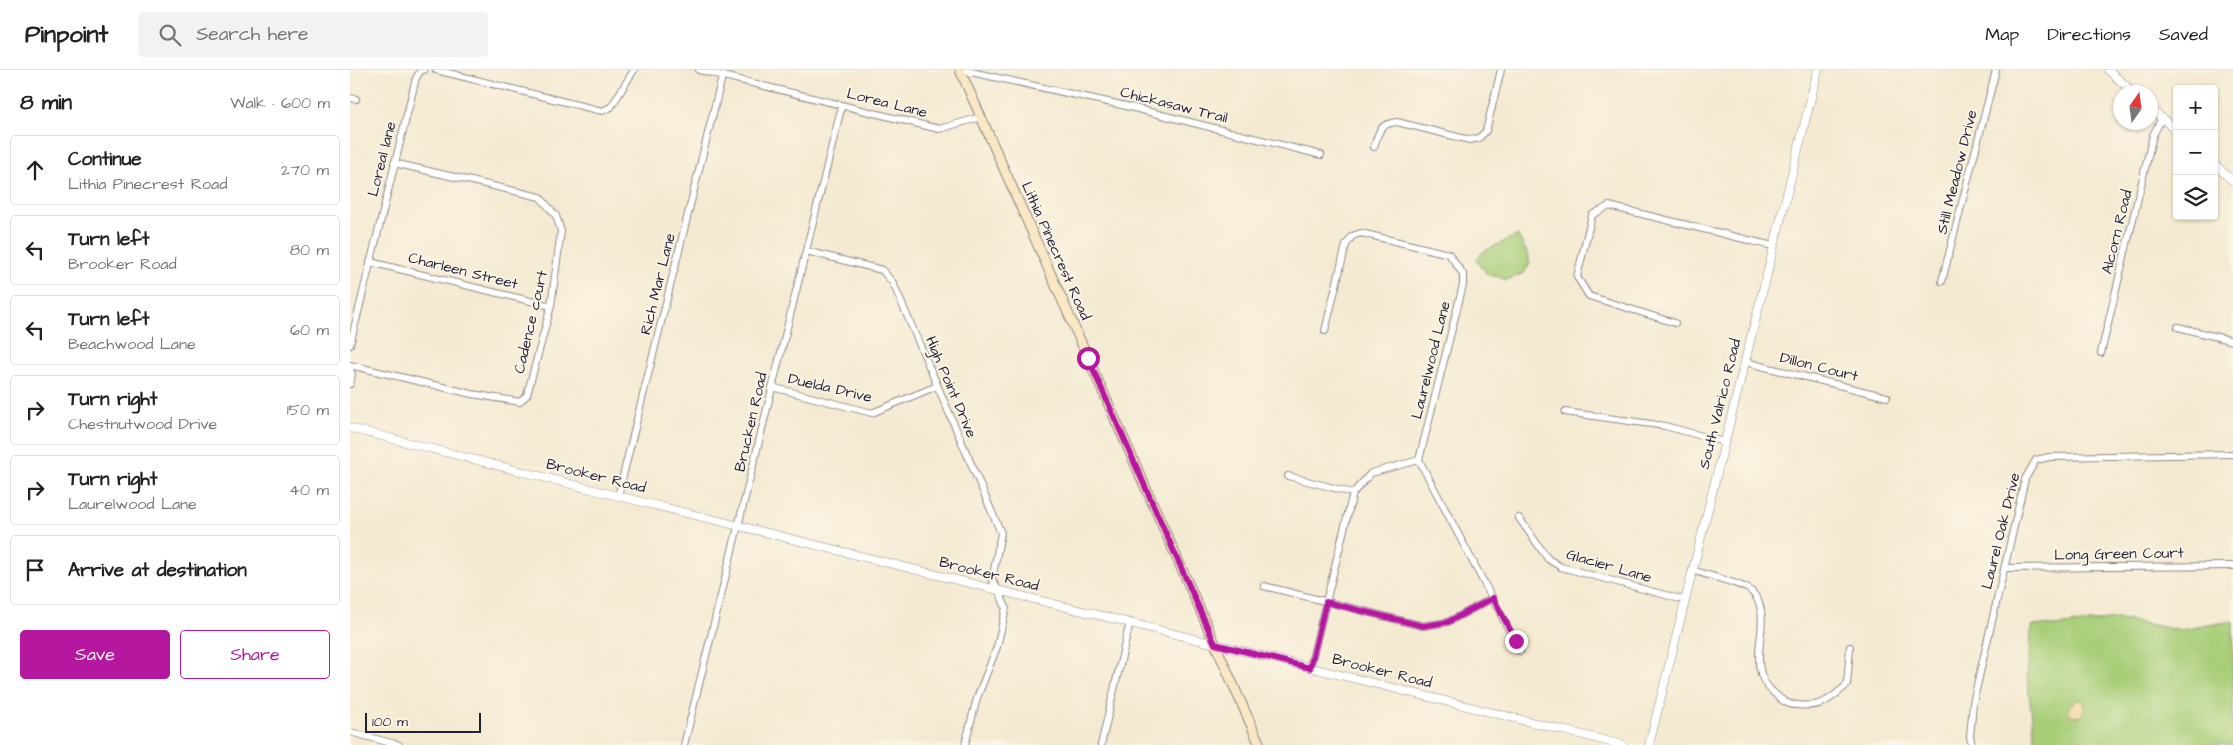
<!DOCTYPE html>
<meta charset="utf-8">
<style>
:root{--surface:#fff;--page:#f2f2f2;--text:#222;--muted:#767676;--line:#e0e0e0;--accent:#b5179e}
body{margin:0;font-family:"Architects Daughter",sans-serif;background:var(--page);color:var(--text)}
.controls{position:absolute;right:15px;top:15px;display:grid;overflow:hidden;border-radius:5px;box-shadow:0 1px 4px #0004}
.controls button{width:45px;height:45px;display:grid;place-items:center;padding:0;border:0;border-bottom:1px solid var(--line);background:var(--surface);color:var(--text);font:25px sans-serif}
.compass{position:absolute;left:1763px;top:15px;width:45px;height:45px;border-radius:50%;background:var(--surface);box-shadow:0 1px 4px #0004;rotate:14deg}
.scale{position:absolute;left:15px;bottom:12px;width:116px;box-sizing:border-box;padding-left:5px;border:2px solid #22223b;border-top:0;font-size:14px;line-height:18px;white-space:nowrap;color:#22223b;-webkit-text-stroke:4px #fcf5e5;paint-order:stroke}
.stop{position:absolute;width:15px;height:15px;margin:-11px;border:4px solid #b5179e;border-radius:50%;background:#fff}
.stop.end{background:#b5179e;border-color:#fff;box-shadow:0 1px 5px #0008}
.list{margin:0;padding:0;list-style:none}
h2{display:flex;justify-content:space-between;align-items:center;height:65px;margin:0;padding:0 20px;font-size:21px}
h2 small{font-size:16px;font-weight:400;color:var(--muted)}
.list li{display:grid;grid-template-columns:32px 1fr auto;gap:15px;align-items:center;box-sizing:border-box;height:70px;margin:0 10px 10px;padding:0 10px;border:1px solid var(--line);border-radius:5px}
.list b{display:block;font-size:19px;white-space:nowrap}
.list p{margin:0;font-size:16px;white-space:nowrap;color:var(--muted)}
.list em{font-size:16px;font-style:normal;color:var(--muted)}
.actions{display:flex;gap:10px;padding:15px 20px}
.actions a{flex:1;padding:11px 0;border:1px solid var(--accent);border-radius:5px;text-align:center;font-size:18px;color:var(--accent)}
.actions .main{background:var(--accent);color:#fff}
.icon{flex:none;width:28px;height:28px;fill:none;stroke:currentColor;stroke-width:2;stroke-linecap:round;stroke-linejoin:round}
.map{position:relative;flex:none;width:1883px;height:675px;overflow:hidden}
header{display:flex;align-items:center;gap:30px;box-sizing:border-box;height:70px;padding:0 25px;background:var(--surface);border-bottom:1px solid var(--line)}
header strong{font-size:24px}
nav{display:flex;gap:28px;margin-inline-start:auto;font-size:18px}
.search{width:350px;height:45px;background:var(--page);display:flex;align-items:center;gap:12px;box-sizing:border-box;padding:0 18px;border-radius:5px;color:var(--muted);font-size:19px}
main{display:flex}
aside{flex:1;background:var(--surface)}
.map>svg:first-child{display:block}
</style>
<header>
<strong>Pinpoint</strong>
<div class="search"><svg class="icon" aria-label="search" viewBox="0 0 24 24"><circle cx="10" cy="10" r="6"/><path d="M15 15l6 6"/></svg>Search here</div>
<nav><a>Map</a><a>Directions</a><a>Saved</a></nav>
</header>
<main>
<aside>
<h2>8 min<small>Walk · 600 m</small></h2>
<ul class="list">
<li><svg class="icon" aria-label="ahead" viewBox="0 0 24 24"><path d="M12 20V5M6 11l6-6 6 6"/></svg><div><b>Continue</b><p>Lithia Pinecrest Road</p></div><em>270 m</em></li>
<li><svg class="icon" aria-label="left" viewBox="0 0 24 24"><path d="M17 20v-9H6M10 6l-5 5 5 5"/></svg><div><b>Turn left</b><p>Brooker Road</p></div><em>80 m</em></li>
<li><svg class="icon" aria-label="left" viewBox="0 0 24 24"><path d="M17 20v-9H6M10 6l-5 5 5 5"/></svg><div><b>Turn left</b><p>Beachwood Lane</p></div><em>60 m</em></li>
<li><svg class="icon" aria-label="right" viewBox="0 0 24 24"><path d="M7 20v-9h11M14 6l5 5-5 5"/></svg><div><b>Turn right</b><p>Chestnutwood Drive</p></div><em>150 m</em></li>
<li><svg class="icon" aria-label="right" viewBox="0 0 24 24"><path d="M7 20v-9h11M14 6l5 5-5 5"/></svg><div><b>Turn right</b><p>Laurelwood Lane</p></div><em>40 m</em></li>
<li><svg class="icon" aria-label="arrive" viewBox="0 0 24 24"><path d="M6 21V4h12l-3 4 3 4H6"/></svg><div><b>Arrive at destination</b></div></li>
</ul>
<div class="actions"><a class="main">Save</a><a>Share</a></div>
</aside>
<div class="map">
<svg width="1883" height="675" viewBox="0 0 1883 675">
<rect width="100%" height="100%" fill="#fcf5e5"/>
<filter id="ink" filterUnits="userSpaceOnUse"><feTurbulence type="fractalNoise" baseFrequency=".02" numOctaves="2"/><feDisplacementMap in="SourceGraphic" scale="10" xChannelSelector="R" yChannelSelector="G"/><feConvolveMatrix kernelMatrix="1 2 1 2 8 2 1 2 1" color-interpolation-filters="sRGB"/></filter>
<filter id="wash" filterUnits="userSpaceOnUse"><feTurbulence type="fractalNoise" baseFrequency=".0096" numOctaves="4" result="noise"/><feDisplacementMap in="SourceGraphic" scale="20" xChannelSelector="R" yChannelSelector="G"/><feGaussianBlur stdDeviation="1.12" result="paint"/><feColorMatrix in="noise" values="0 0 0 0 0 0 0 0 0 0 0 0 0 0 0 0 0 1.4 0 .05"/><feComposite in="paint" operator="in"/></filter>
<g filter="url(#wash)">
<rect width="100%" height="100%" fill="#f4ead1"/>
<!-- green -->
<g fill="#a8ce78" stroke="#65785a">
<polygon points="1168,165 1178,185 1180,194 1174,203 1157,210 1137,204 1126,190 1134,181"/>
<polygon points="1767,549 1830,560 1883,551 1883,675 1688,675 1685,671 1677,606 1682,555 1704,556"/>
</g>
<!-- sand -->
<polygon fill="#eeda9e" stroke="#887e6c" points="1728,630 1733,630 1735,636 1732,645 1727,647 1721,645 1718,640 1720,635"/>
</g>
<g filter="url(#ink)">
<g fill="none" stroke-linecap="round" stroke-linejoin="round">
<!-- minor casing -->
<g stroke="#8b8686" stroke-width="8">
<g id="minor">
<polyline points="86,0 252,41 261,37 284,0"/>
<polyline points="349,0 589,59 631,47"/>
<polyline points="612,0 776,36 971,85"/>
<polyline points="0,28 6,29"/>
<path d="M1024,77C1029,61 1029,54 1047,52L1120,70L1129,68L1136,61L1151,0"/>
<polyline points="456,181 532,200 543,213 651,463 642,510 649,521 656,538 647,577 627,628 615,675"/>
<polyline points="20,192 201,236"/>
<polyline points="1592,211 1646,0"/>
<polyline points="1325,253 1239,226 1227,207 1242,145 1259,136 1423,176"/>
<polyline points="1828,257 1883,271"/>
<polyline points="975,261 996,175 1002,166 1011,163 1099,184 1113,204 1113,215 1069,390 1170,581"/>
<polyline points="0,275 66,8 71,0 74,0"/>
<polyline points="1751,283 1803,65 1812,48"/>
<polyline points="1395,292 1537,327"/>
<polyline points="0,295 122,324 170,332 177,325 201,236 211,161 206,146 190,127 44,93"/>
<polyline points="0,299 2,304 0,314"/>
<polyline points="422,317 522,343 587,316"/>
<polyline points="1215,342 1315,356 1374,372"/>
<polyline points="938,406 1003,423"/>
<polyline points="268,426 372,7"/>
<polyline points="1169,448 1198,489 1211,497 1334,530"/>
<polyline points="1655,498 1883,496"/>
<path d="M1342,500C1353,504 1393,514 1400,520C1430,547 1389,594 1424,623C1432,630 1436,635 1447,635C1471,638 1480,630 1497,615L1500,577"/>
<polyline points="914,516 1073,556 1098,552 1143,528"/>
<polyline points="960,597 1003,423 1021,403 1069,390"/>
<polyline points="0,662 49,675"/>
<polyline points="334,675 492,35"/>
<polyline points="751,675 780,552"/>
<polyline points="1622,675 1620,667 1623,633 1675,409 1686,390 1699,387 1883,384"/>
</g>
</g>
<!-- tertiary casing -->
<g stroke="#8b8686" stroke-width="9">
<g id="tertiary">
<polyline points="1758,0 1783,22"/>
<polyline points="1800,38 1827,61"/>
<polyline points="1864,94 1883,111"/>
<polyline points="0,358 268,426 1273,675"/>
<polyline points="1299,675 1468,0"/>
</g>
</g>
<!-- secondary casing -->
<g stroke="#8b8686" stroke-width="11">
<polyline id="secondary" points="610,0 910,675"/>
</g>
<!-- minor -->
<use href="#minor" stroke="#fff" stroke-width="6"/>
<!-- tertiary -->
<use href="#tertiary" stroke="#fff" stroke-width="8"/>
<!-- secondary -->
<use href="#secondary" stroke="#fae7c3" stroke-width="9"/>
</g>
</g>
<g fill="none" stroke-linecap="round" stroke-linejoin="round" filter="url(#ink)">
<!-- route -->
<polyline stroke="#b5179e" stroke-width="6" points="738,288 865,574 960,598 976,532 1073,556 1098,552 1143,528 1166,571"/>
</g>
<g text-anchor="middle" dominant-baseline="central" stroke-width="4" stroke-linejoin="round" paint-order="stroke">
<!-- street labels -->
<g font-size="15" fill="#22223b" stroke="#fcf5e5">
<text transform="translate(537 33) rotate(14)">Lorea Lane</text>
<text transform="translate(824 35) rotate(14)">Chickasaw Trail</text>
<text transform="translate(32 89) rotate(-76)">Loreal lane</text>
<text transform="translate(1607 102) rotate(-76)">Still Meadow Drive</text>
<text transform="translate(1767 162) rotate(-76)">Alcorn Road</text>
<text transform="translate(706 181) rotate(66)">Lithia Pinecrest Road</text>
<text transform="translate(113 201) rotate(14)">Charleen Street</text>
<text transform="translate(308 214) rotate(-76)">Rich Mar Lane</text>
<text transform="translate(181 252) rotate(-77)">Cadence court</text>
<text transform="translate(1081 290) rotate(-76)">Laurelwood Lane</text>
<text transform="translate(1469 297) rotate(14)">Dillon Court</text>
<text transform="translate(601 317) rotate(67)">High Point Drive</text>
<text transform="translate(480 318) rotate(13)">Duelda Drive</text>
<text transform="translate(1370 334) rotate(-76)">South Valrico Road</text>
<text transform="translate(401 352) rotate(-77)">Brucken Road</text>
<text transform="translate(246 406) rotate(14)">Brooker Road</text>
<text transform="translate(1651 461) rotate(-76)">Laurel Oak Drive</text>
<text transform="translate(1769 484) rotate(-1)">Long Green Court</text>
<text transform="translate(1259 496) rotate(16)">Glacier Lane</text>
<text transform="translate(639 504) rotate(14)">Brooker Road</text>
<text transform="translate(1032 601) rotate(14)">Brooker Road</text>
</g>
</g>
</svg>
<div class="controls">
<button>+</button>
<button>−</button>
<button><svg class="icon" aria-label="layers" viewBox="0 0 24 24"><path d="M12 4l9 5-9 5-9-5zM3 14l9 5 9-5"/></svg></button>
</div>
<svg class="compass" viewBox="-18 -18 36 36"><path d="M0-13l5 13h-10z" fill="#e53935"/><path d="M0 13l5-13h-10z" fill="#767676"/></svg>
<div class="scale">100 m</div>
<div class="stop" style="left:738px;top:288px"></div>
<div class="stop end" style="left:1166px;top:571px"></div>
</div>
</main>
